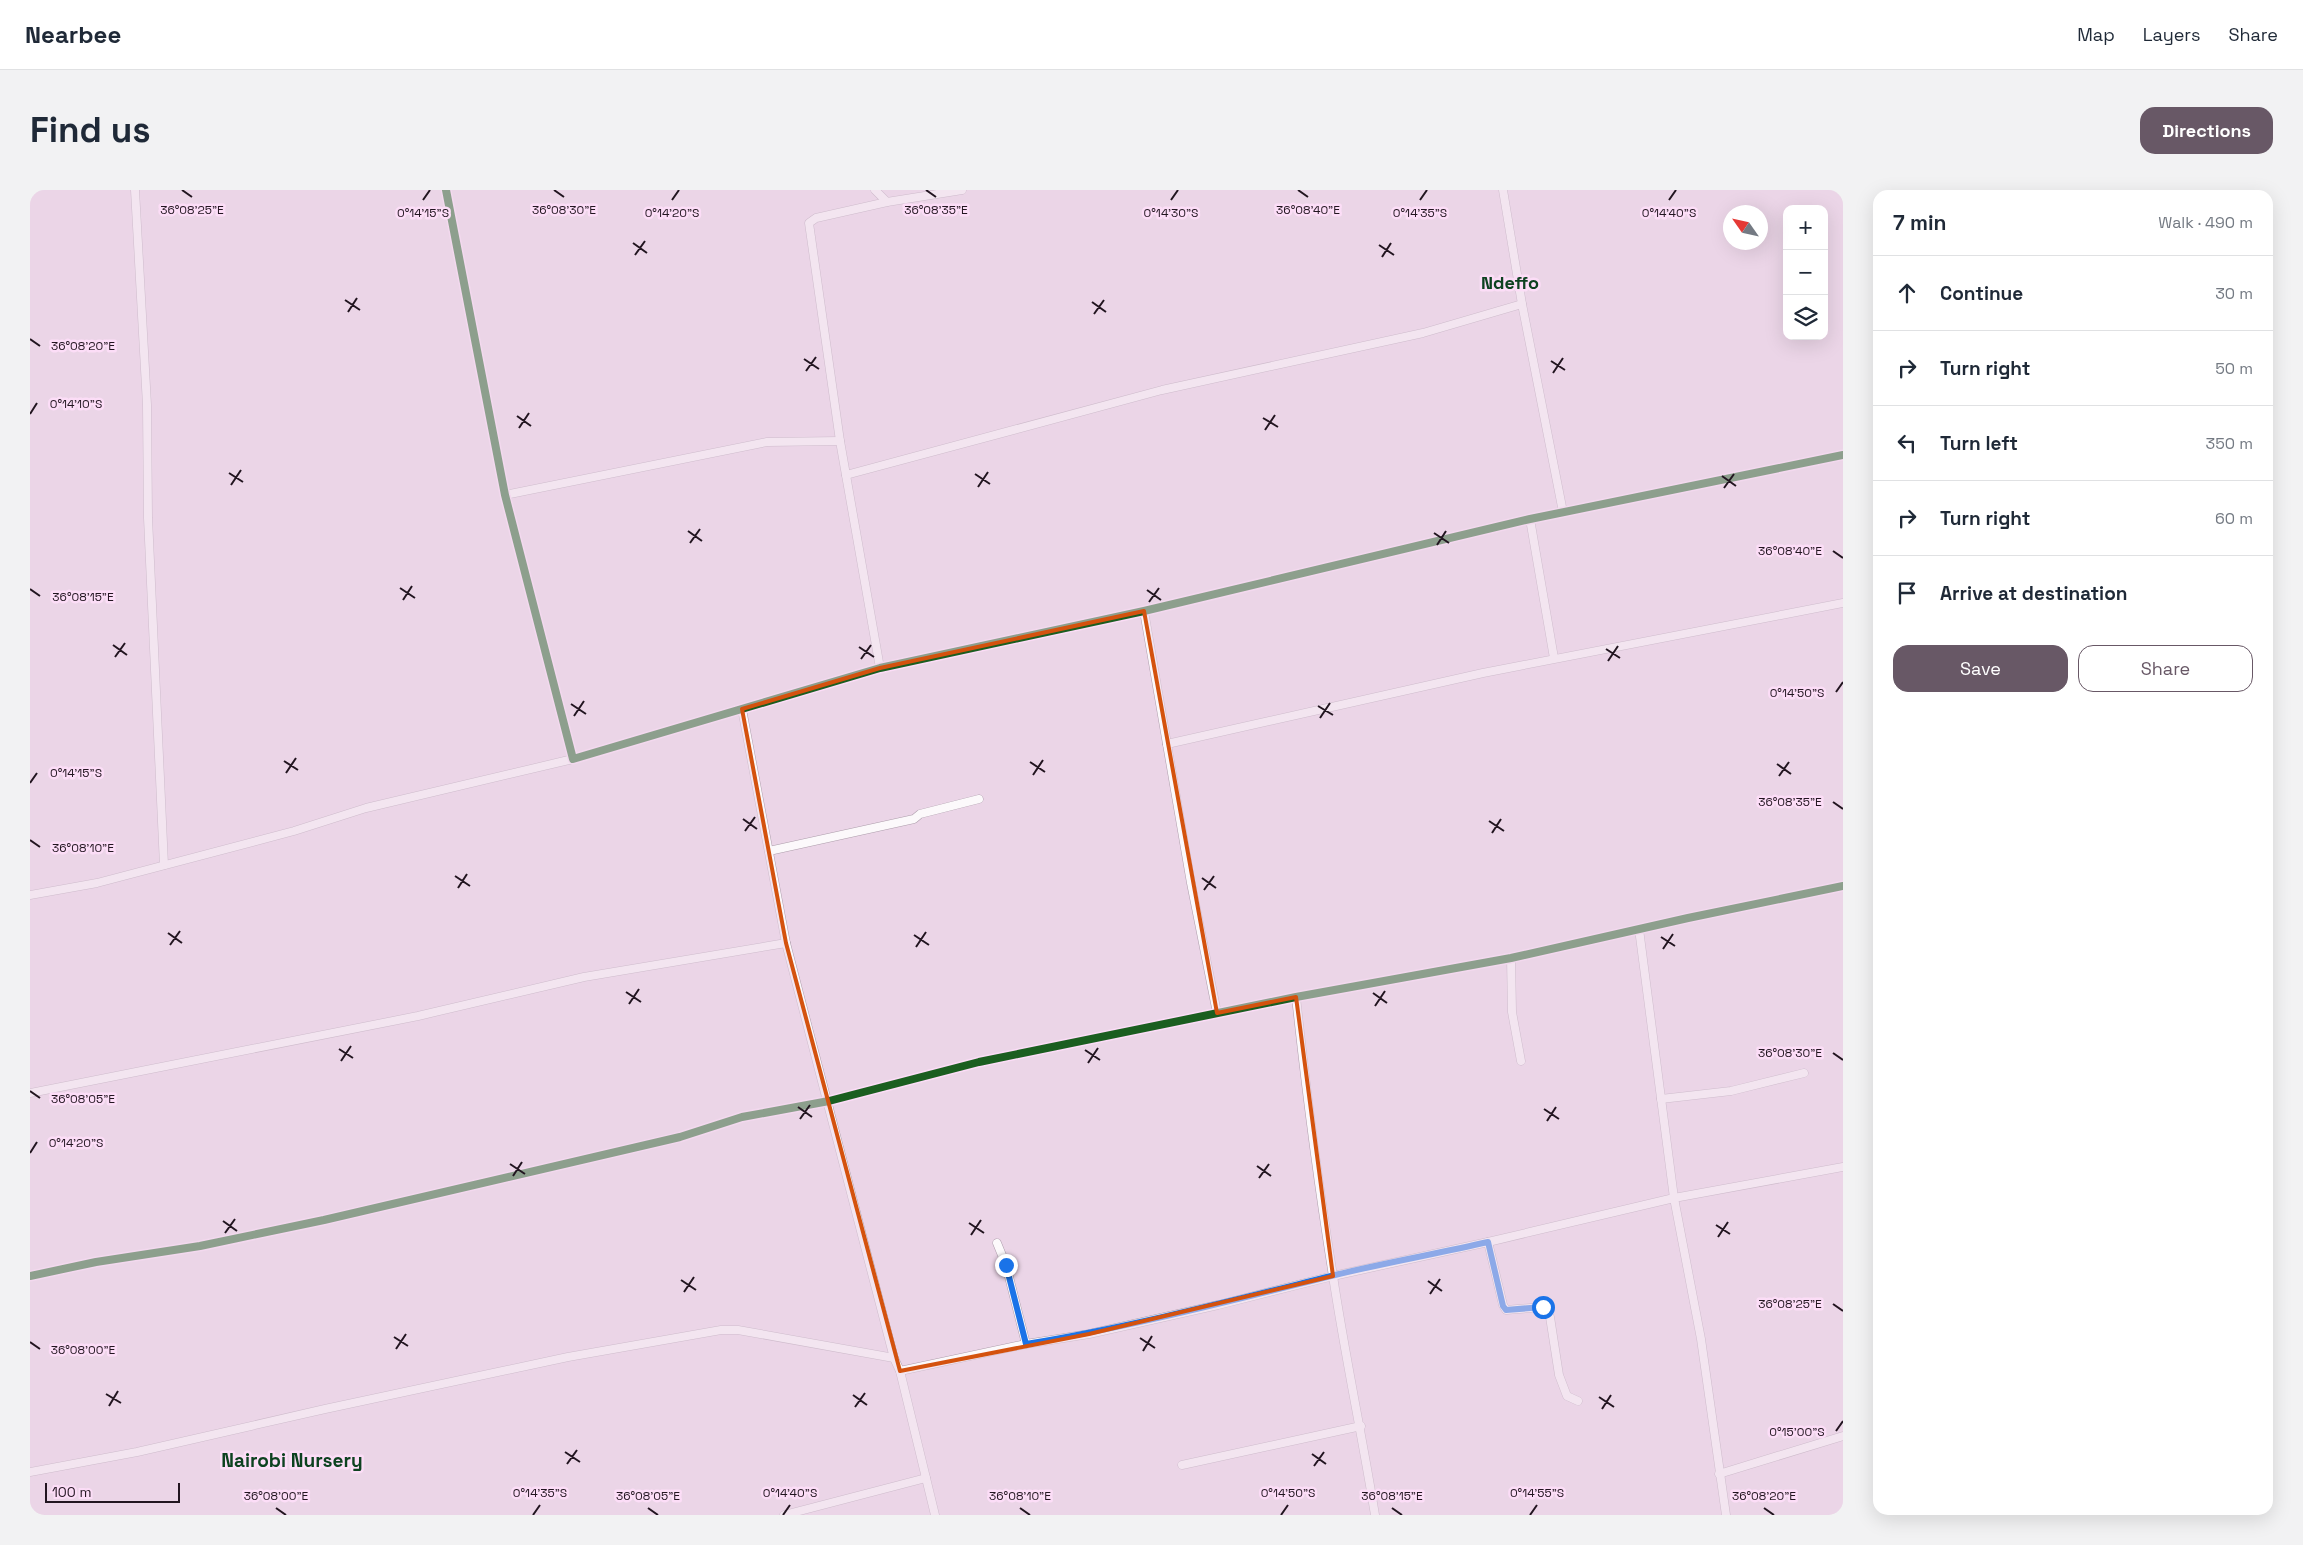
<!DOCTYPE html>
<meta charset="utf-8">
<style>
:root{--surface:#fff;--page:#f2f2f3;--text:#1f2937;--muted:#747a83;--line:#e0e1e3;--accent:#685866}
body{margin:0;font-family:"Space Grotesk",sans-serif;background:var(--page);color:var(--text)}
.controls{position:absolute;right:15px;top:15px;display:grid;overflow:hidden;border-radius:10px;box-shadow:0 5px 20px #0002}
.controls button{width:45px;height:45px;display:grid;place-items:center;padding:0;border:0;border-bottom:1px solid var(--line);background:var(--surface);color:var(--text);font:25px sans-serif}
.compass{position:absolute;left:1693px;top:15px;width:45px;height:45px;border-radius:50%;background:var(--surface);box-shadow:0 5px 20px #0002;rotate:304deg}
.scale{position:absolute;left:15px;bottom:12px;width:135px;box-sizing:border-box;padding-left:5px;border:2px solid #221520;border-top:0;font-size:14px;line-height:18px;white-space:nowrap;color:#221520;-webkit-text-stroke:4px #fcddf7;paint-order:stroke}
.stop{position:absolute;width:15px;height:15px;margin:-11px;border:4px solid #1a73e8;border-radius:50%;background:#fff}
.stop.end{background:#1a73e8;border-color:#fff;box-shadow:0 1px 5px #0008}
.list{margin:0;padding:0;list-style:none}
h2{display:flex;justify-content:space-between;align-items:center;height:65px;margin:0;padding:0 20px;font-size:21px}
h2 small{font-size:16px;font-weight:400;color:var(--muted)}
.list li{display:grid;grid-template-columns:32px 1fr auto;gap:15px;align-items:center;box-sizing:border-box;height:75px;padding:0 20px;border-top:1px solid var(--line)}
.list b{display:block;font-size:19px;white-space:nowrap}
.list em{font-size:16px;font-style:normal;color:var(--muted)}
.actions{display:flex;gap:10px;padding:15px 20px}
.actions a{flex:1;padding:11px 0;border:1px solid var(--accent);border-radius:15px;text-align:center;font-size:18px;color:var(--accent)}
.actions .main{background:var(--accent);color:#fff}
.icon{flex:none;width:28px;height:28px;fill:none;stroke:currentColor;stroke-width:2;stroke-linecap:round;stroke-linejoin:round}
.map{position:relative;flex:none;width:1813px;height:1325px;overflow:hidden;border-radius:15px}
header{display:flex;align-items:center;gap:30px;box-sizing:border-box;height:70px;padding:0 25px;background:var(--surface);border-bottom:1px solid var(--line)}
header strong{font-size:24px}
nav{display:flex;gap:28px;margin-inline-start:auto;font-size:18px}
.intro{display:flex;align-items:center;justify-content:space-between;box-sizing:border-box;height:120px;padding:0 30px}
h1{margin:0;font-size:35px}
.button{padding:12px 22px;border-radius:15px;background:var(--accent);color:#fff;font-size:18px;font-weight:700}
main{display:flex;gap:30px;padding:0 30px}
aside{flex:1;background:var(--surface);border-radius:15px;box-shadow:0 5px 20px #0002}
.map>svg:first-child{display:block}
</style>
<header>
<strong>Nearbee</strong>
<nav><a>Map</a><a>Layers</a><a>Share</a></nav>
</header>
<div class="intro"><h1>Find us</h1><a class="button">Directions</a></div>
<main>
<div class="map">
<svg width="1813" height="1325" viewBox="0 0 1813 1325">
<rect width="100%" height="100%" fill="#ebd5e7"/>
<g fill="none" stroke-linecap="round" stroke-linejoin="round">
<!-- minor casing -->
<g stroke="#ad9dab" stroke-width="9">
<g id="minor">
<polyline points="105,0 117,215 118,328 134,675"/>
<polyline points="416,0 475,305 543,569 850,478 1114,421 1500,329 1813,265"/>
<polyline points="845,0 857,12"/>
<polyline points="1473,0 1492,114 1533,322"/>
<polyline points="816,285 1132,200 1393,143 1492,114"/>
<polyline points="475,305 737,252 810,251"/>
<polyline points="1500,329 1524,468"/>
<polyline points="1114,421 1161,693 1187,823"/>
<polyline points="850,478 810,251 779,33 786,28 857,12 932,0"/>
<polyline points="712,519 756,753 864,1168 870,1181 905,1325"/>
<polyline points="1137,554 1453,483 1813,413"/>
<polyline points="739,661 884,629 890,624 949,609"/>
<polyline points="0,705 67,693 264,641 336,618 543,569"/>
<polyline points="1609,739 1644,1008 1671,1149 1696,1325"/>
<polyline points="1481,768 1482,822 1491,871"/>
<path d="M1266,807C1276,900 1288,993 1303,1086C1315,1166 1332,1245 1345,1325"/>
<polyline points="0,903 388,826 554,787 756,753"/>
<polyline points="1631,909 1701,901 1774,883"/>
<polyline points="1458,1052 1473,1115 1476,1120 1513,1117 1520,1127 1529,1185 1537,1206 1548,1211"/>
<polyline points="967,1053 976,1075 996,1154"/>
<polyline points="0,1086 66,1072 170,1056 294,1030 650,947 712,927 799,911 949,872 1266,807 1481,768 1658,728 1813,696"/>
<polyline points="870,1181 996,1154 1059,1144 1188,1115 1303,1086 1458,1052 1644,1008 1813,977"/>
<polyline points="1152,1275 1331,1236"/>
<polyline points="0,1282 107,1262 295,1219 538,1167 691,1140 708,1140 864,1168"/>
<polyline points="1689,1284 1813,1246"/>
<polyline points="754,1325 896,1288"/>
</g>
</g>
<!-- minor -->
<use href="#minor" stroke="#fcf9fb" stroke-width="8"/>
<!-- cycleway casing -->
<g stroke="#fcddf7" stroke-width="11">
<g id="cycleway">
<polyline points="416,0 475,305 543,569 850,478 1114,421 1500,329 1813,265"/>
<polyline points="0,1086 66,1072 170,1056 294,1030 650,947 712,927 799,911 949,872 1266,807 1481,768 1658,728 1813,696"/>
</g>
</g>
<!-- cycleway -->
<use href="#cycleway" stroke="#1b5e20" stroke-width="8"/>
</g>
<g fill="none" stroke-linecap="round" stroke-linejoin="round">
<!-- route -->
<path stroke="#1a73e8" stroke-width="6" d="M976,1075L996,1154C1100,1137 1200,1111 1301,1086C1353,1073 1406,1064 1458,1052L1473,1116L1476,1120L1513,1117"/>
</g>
<!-- marked area -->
<path d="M0 0H1813V1325H0ZM1114,421L1187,823L1266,807L1303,1086L1059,1144L870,1181L756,753L712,519L850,478Z" fill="#ebd5e7" fill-opacity=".55" fill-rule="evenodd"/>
<path fill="none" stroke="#d4520e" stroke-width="4" stroke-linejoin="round" d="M1114,421L1187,823L1266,807L1303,1086L1059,1144L870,1181L756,753L712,519L850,478Z"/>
<!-- ticks -->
<path fill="none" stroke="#221520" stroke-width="2" d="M152,0L162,7M524,0L534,7M896,0L906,7M1268,0L1278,7M393,10L400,0M642,10L649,0M1141,10L1148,0M1390,10L1397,0M1639,10L1646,0M603,53L617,63M1349,55L1364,65M605,65L615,51M1352,67L1361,53M315,110L330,120M1062,112L1076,122M318,122L327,108M1064,124L1074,110M0,149L10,156M774,169L789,179M1521,171L1535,180M776,181L786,167M1523,183L1533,168M0,224L7,213M487,226L501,236M1233,228L1248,237M489,238L499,223M1235,240L1245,225M199,283L213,292M945,284L960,294M1692,286L1706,296M201,295L211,280M948,297L958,282M1694,298L1704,284M658,341L672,351M1404,343L1419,353M660,353L670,339M1407,355L1416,341M1803,361L1813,368M370,398L385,408M0,399L10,406M1117,400L1131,410M373,410L382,396M1119,412L1129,398M83,455L97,465M829,457L844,467M1576,459L1590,468M85,467L95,453M831,469L841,455M1578,471L1588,456M1806,502L1813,492M541,514L556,524M1288,516L1303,525M544,526L554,511M1290,528L1300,513M254,571L268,580M1000,572L1015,582M1747,574L1761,584M256,583L266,568M1003,585L1013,570M1749,586L1759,572M0,593L7,583M1803,612L1813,619M713,629L727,639M1459,631L1474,641M715,641L725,627M1462,643L1471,629M0,650L10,657M425,686L440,696M1172,688L1186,698M428,698L437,684M1174,700L1184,686M138,743L152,753M884,745L899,755M1631,747L1645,756M140,755L150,741M886,757L896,742M1633,759L1643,744M596,802L611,812M1343,803L1357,813M599,814L609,799M1345,816L1355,801M309,859L323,868M1055,860L1070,870M1803,863L1813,870M311,871L321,856M1058,873L1068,858M0,901L10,908M768,917L782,927M1514,919L1529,929M770,929L780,915M1517,931L1526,917M0,963L7,952M480,974L495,984M1227,976L1241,986M483,986L492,972M1229,988L1239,974M193,1031L207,1041M939,1033L954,1043M1686,1035L1700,1044M195,1043L205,1029M941,1045L951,1030M1688,1047L1698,1032M651,1090L666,1100M1398,1091L1412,1101M654,1102L664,1087M1400,1104L1410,1089M1803,1114L1813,1121M364,1147L378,1156M1110,1148L1125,1158M0,1152L10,1159M366,1159L376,1144M1113,1161L1122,1146M76,1204L91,1213M823,1205L837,1215M1569,1207L1584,1217M79,1216L88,1201M825,1217L835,1203M1572,1219L1581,1205M1806,1241L1813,1231M535,1262L550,1272M1282,1264L1296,1274M537,1274L547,1260M1284,1276L1294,1262M246,1318L256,1325M618,1318L628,1325M990,1318L1000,1325M1362,1318L1372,1325M1734,1318L1744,1325M503,1325L510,1315M753,1325L760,1315M1251,1325L1258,1315M1500,1325L1507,1315"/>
<g text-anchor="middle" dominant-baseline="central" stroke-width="5" stroke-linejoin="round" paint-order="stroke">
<!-- neighbourhood labels -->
<g font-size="18" font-weight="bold" fill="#0d4220" stroke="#fcddf7">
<text x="1480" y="92">Ndeffo</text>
</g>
<!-- quarter labels -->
<g font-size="19" font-weight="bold" fill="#0d4220" stroke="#fcddf7">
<text x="262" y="1270">Nairobi Nursery</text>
</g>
</g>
<g font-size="12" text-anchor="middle" fill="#221520" stroke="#fcddf7" stroke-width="5" stroke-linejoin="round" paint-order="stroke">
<text x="162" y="24">36°08'25"E</text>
<text x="534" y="24">36°08'30"E</text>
<text x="906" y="24">36°08'35"E</text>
<text x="1278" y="24">36°08'40"E</text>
<text x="393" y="27">0°14'15"S</text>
<text x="642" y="27">0°14'20"S</text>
<text x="1141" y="27">0°14'30"S</text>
<text x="1390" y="27">0°14'35"S</text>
<text x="1639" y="27">0°14'40"S</text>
<text x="53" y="160">36°08'20"E</text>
<text x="46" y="218">0°14'10"S</text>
<text x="1760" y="365">36°08'40"E</text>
<text x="53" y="411">36°08'15"E</text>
<text x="1767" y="507">0°14'50"S</text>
<text x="46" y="587">0°14'15"S</text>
<text x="1760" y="616">36°08'35"E</text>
<text x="53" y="662">36°08'10"E</text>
<text x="1760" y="867">36°08'30"E</text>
<text x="53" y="913">36°08'05"E</text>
<text x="46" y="957">0°14'20"S</text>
<text x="1760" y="1118">36°08'25"E</text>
<text x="53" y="1164">36°08'00"E</text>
<text x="1767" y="1246">0°15'00"S</text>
<text x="510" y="1307">0°14'35"S</text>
<text x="760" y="1307">0°14'40"S</text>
<text x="1258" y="1307">0°14'50"S</text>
<text x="1507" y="1307">0°14'55"S</text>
<text x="246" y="1310">36°08'00"E</text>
<text x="618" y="1310">36°08'05"E</text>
<text x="990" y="1310">36°08'10"E</text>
<text x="1362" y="1310">36°08'15"E</text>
<text x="1734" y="1310">36°08'20"E</text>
</g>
</svg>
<div class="controls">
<button>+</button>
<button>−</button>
<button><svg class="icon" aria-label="layers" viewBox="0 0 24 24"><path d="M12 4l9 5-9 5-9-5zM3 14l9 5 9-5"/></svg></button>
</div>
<svg class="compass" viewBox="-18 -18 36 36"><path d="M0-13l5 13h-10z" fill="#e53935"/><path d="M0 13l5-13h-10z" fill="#747a83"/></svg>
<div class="scale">100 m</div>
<div class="stop" style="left:1513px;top:1117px"></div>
<div class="stop end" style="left:976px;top:1075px"></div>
</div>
<aside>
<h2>7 min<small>Walk · 490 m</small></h2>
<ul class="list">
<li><svg class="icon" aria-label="ahead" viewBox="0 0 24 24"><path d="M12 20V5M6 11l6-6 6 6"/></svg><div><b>Continue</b></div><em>30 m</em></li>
<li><svg class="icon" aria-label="right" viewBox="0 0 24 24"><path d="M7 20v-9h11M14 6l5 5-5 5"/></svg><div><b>Turn right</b></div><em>50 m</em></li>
<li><svg class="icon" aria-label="left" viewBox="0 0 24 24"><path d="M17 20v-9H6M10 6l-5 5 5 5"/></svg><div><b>Turn left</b></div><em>350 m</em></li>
<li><svg class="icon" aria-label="right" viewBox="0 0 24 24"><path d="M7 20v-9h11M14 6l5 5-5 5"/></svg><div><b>Turn right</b></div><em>60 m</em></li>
<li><svg class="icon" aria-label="arrive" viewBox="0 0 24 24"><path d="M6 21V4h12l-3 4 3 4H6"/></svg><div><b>Arrive at destination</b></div></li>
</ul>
<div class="actions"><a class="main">Save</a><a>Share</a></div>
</aside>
</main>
